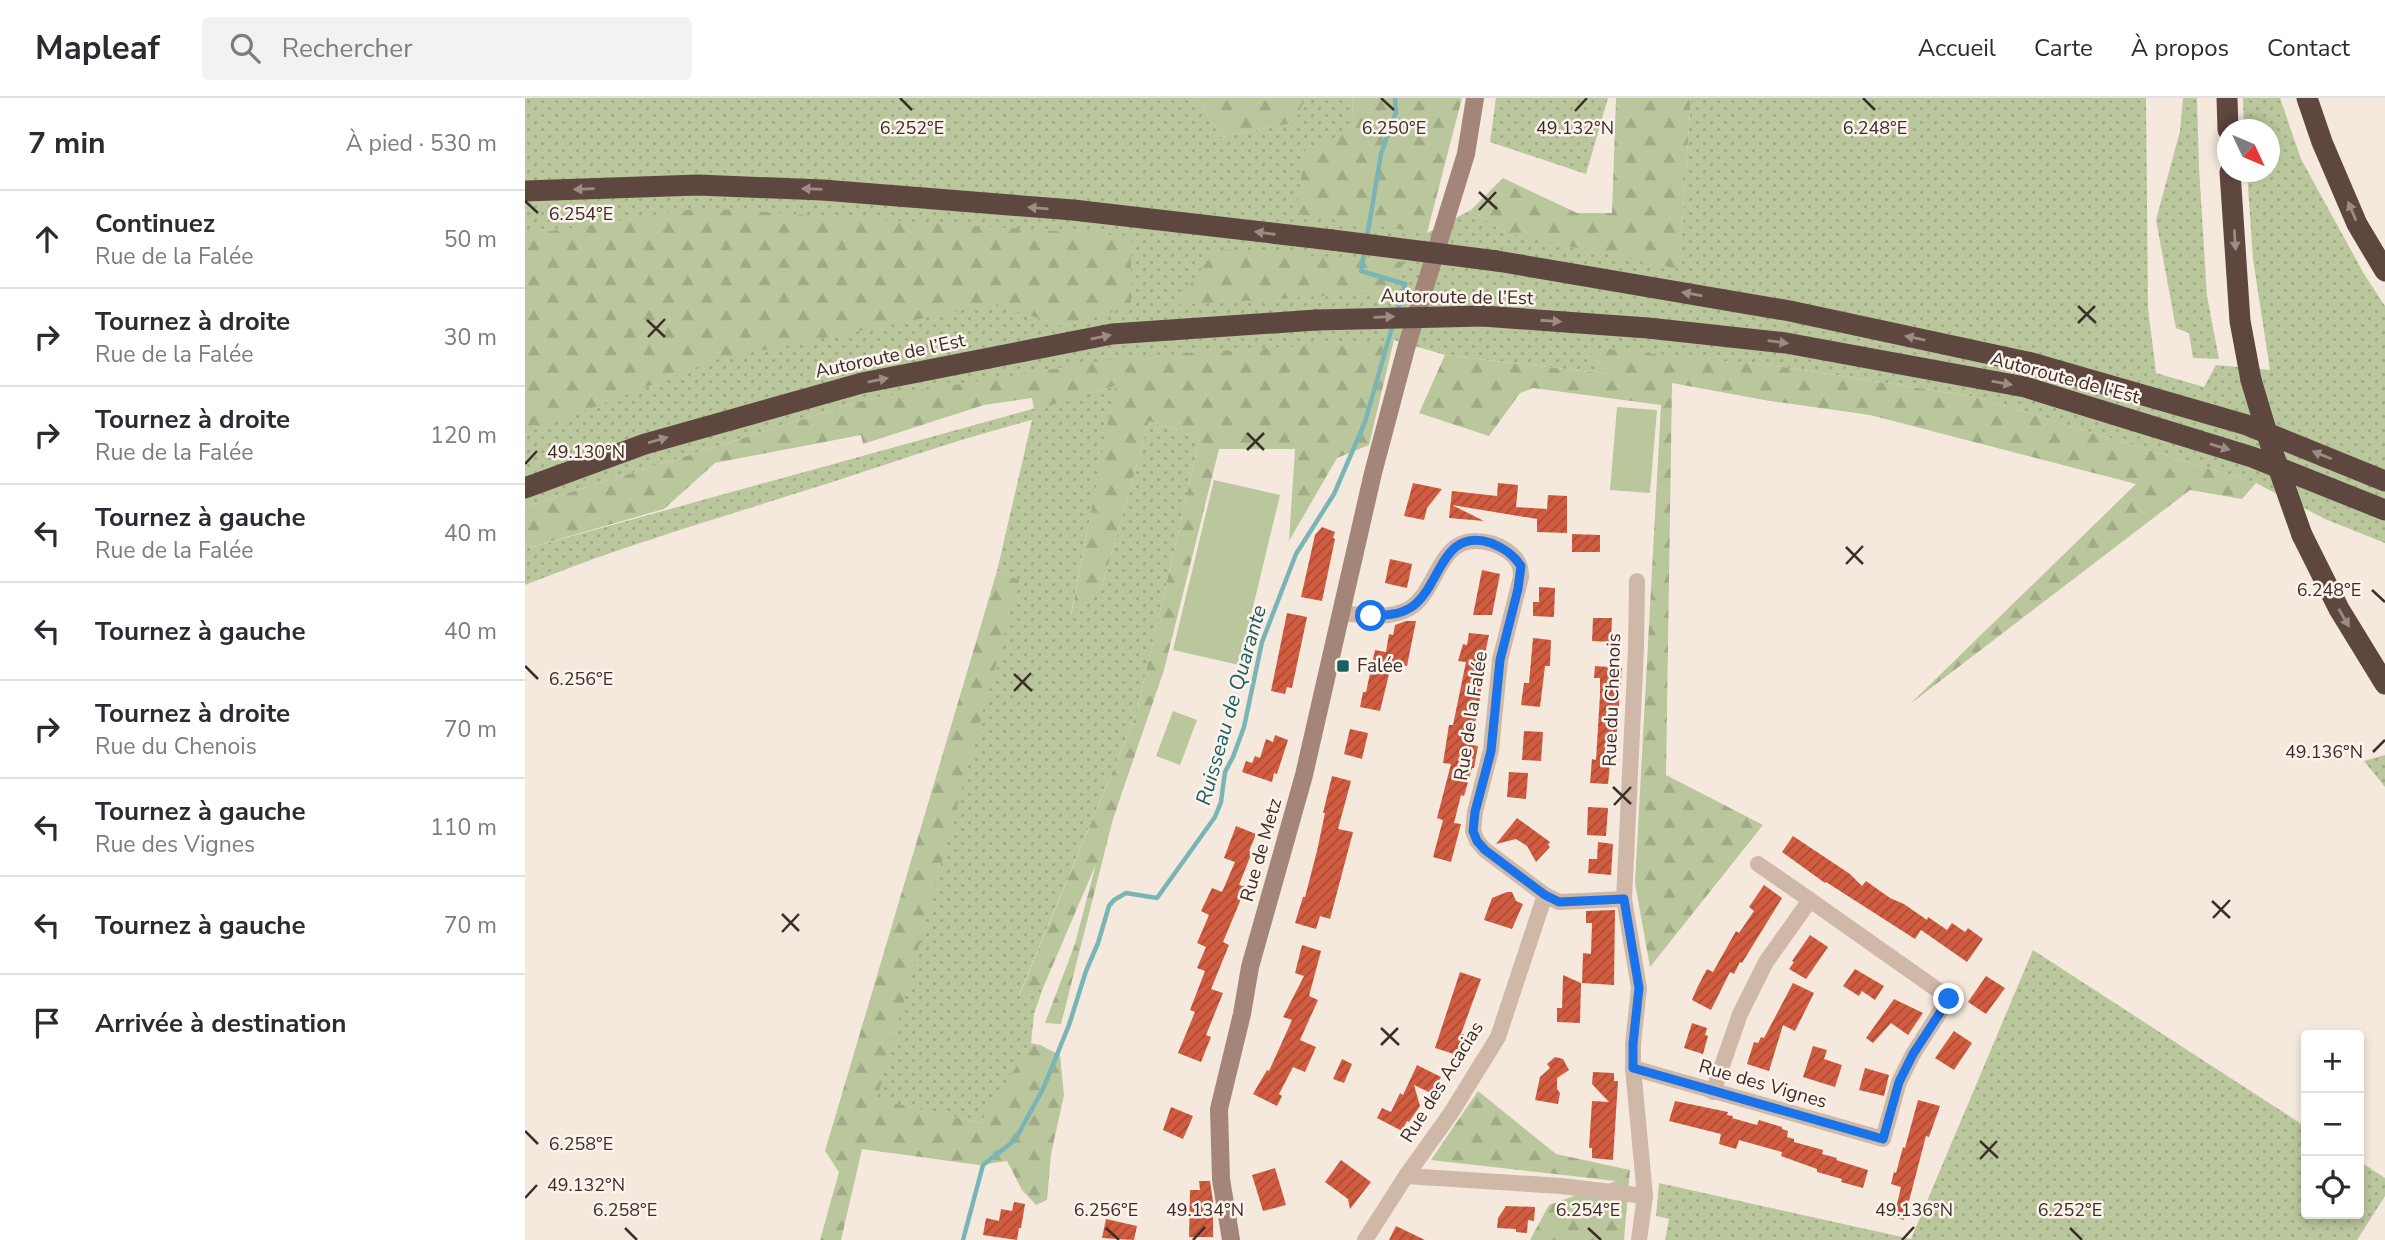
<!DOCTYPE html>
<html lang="fr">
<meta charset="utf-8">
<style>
:root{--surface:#fff;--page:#f2f2f3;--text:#2b2b33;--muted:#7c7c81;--line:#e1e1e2}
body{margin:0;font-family:"Nunito Sans",sans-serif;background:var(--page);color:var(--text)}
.controls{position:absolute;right:21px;bottom:21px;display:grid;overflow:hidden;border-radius:7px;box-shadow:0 4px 10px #0003}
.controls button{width:63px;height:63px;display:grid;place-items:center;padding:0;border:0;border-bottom:2px solid var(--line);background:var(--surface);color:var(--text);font:35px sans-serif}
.compass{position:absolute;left:1692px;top:21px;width:63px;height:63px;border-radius:50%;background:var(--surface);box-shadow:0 4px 10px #0003;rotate:134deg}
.stop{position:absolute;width:21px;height:21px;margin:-16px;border:5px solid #1a73e8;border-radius:50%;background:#fff}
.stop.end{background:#1a73e8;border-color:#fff;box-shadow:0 2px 7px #0008}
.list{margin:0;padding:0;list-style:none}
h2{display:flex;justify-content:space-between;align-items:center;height:91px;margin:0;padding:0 28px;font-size:30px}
h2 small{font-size:23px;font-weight:400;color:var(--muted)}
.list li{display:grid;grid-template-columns:46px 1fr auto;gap:21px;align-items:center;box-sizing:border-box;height:98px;padding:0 28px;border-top:2px solid var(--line)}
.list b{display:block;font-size:26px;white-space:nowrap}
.list p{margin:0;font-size:23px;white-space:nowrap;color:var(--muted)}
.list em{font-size:23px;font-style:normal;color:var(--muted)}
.icon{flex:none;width:38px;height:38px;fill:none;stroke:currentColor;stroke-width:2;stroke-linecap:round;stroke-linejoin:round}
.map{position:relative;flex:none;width:1860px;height:1142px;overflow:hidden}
header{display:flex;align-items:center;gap:42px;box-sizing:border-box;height:98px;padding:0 35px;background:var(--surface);border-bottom:2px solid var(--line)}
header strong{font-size:33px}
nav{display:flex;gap:38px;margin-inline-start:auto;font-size:24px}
.search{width:490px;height:63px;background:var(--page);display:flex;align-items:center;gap:18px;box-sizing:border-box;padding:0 24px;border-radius:7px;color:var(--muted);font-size:26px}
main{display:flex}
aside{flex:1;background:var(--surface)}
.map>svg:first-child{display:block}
</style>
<header>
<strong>Mapleaf</strong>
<div class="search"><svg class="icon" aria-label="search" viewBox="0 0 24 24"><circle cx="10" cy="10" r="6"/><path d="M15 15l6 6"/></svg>Rechercher</div>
<nav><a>Accueil</a><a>Carte</a><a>À propos</a><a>Contact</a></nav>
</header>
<main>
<aside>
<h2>7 min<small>À pied · 530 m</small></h2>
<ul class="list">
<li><svg class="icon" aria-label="ahead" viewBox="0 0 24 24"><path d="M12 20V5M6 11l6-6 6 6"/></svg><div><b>Continuez</b><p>Rue de la Falée</p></div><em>50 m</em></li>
<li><svg class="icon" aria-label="right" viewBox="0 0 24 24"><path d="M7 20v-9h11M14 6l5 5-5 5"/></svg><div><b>Tournez à droite</b><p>Rue de la Falée</p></div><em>30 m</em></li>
<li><svg class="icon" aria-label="right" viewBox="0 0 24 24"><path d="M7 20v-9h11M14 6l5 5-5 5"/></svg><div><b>Tournez à droite</b><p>Rue de la Falée</p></div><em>120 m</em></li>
<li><svg class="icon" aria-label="left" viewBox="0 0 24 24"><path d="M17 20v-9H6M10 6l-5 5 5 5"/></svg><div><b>Tournez à gauche</b><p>Rue de la Falée</p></div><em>40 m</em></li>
<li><svg class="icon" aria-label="left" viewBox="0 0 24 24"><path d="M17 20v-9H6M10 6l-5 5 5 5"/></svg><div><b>Tournez à gauche</b></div><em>40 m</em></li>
<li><svg class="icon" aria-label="right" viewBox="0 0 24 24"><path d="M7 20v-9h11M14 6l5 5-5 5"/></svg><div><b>Tournez à droite</b><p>Rue du Chenois</p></div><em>70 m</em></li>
<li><svg class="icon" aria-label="left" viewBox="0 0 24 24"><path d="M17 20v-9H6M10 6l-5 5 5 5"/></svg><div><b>Tournez à gauche</b><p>Rue des Vignes</p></div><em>110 m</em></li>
<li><svg class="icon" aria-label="left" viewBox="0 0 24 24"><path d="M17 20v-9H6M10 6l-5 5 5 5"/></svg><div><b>Tournez à gauche</b></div><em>70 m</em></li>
<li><svg class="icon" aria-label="arrive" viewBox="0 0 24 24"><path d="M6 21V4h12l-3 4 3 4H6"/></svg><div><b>Arrivée à destination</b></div></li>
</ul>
</aside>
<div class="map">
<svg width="1860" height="1142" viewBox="0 0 1860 1142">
<defs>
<pattern id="green-dots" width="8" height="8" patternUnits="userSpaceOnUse" patternTransform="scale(1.75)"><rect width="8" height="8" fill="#bac69c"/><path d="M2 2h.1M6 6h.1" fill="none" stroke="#a1aa86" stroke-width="1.8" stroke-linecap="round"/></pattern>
<pattern id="forest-firs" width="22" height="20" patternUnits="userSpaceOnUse" patternTransform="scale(1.75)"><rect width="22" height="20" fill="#bac69c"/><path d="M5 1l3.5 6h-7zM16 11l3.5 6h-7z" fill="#a1aa86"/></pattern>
<pattern id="building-hatch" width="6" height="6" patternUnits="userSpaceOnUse" patternTransform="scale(1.75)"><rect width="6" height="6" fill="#d15c40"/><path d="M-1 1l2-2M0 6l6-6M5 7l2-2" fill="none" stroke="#ab4c36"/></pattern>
</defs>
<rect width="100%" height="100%" fill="#f5e9de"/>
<!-- green -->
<g fill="url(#green-dots)">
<polygon points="0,0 672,0 696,39 767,25 781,0 827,0 829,31 902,135 946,112 980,135 1156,143 1166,0 1621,0 1623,210 1631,275 1679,289 1691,267 1745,272 1728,161 1722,74 1744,74 1744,32 1719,31 1718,0 1755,0 1776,61 1839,176 1860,208 1860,445 1800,421 1731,385 1451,299 1259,269 1063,250 1083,276 920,257 869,242 343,301 14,404 0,410"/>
<polygon points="971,0 1083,0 1061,76 965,44"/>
<polygon points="1658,0 1672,0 1674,70 1682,198 1694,261 1668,260 1664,235 1651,230 1631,122 1655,33"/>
<path d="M591,288L546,516L577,489L624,323L675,340L611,617L494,897L518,890L509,916L506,945L456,1025L351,1002L493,483L472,473L507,322C433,341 361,367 288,390C191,421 94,449 0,487V451Z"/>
<polygon points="1860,657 1860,689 1839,663"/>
<polygon points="1508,852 1781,1029 1781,1116 1834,1116 1834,1063 1860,1080 1860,1098 1832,1142 1140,1142 1144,1121 1131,1118 1134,1085 1386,1141"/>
</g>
<!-- forest -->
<g fill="url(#forest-firs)">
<polygon points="672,0 781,0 768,25 696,39"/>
<polygon points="827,0 937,0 902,135 771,116 780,52 829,31"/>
<polygon points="1091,0 1166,0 1154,171 980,135 946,112 978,80 1052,115 1087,115"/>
<polygon points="176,110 606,138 606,208 540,229 470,206 193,261 0,336 0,137"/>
<polygon points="691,151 879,164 865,194 650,207"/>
<polygon points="869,242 844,347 812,360 764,443 770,351 694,351 639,572 588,721 536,926 520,925 550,846 571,766 518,890 494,898 611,617 675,340 624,323 577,489 546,518 590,288 509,312 507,300 459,307 338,346 336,337 190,365 139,411 0,451 0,410 14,404 343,301 603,259"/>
<polygon points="1062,249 1259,269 1451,299 1731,385 1717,401 1665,392 1385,606 1611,386 1345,317 1245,303 1147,285 1141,677 1238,727 1125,869 1110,785 1136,307 1008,290 995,295 964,338 894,315 920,257 1083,276"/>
<polygon points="472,473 494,482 352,1001 455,1025 506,945 515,947 535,957 539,997 526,1056 522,1102 511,1107 497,1092 482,1063 454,1067 337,1051 316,1142 295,1142 314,1074 300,1053"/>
<polygon points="953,993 1031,1056 1105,1072 1099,1142 1005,1142 1024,1107 1091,1083 906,1062"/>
</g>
<!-- pitch -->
<g fill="#bac69c">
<polygon points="1092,309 1132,312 1125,395 1085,392"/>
<polygon points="689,382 755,397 714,567 648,552"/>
<polygon points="648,613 672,622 655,667 631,658"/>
</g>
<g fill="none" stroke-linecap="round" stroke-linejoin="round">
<!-- stream -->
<g stroke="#7ab5b5" stroke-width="4.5">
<polyline points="842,139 856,56 871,14 870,0"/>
<polyline points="840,151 836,173 880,186 872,214"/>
<polyline points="438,1142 458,1067 490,1042 518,991 544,927 561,873 573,845 584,808 589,802 601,795 632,800 690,719 696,704 700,674 708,659 719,629 737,544 771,456 809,396 840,324 868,226"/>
</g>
</g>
<!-- building -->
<g fill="url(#building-hatch)">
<polygon points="888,385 917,391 902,410 899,422 879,418"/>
<polygon points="973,385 993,387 991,409 1022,411 1023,397 1042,398 1042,435 1012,434 1012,421 927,407 959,423 924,420 927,393 972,398"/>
<polygon points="797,429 810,434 808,440 810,441 797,503 776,499 790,437"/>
<polygon points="1047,436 1075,437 1075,454 1047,454"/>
<polygon points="865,461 887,466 882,490 860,485"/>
<polygon points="957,472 975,476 967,517 948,517"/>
<polygon points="1014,489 1030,490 1029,519 1008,518 1008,504 1014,504"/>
<polygon points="762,515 782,519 767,590 762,589 760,596 746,593"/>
<polygon points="1068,520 1087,520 1086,544 1067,543"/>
<polygon points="881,523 891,523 882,568 867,564 855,613 835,609 838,594 841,594 850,552 861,554 864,536 868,537 870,527"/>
<polygon points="944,535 964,537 953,588 956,588 956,595 946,647 953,648 949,670 947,670 939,698 936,697 929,725 936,726 926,764 908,759 918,722 912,720 926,666 918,665 924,627 928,627 941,564 933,563 938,546 942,547"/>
<polygon points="1008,540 1026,542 1025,568 1020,568 1015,609 996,607 999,585 1004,585"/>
<polygon points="1070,568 1097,570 1091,645 1087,645 1083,686 1065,685 1067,661 1071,662 1075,597 1075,580 1069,580"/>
<polygon points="825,631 843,635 837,661 819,656"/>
<polygon points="999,633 1018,634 1016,663 997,662"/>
<polygon points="750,637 763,642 752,676 749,675 747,684 717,674 721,663 727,665 730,658 735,660 741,641 748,644"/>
<polygon points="984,674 1003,675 1001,701 982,699"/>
<polygon points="807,678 826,683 813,731 828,734 805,821 795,818 791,831 770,825 778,799 780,799 792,753 800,715 798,715"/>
<polygon points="1063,709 1083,710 1081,738 1062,737"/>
<polygon points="992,720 1025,744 1023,747 1025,749 1011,764 1002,748 991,741 971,746"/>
<polygon points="711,728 731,736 724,753 727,754 714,787 721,789 698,844 704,847 686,891 698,895 681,937 686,939 676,964 653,955 670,914 665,912 680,873 672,870 681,849 672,845 684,817 676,813 687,790 697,794 710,764 699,760"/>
<polygon points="1268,738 1325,776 1337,788 1341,783 1365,800 1379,806 1402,822 1403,819 1422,832 1427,825 1440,834 1443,830 1458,841 1442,864 1396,832 1390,841 1301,784 1300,785 1257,754"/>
<polygon points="1073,744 1088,746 1086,777 1063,775 1064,761 1072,761"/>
<polygon points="1239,787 1257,800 1217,865 1215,864 1209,876 1205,874 1186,912 1167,902 1173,888 1182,871 1188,874 1211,833 1214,835 1229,813 1224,809"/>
<polygon points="982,794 987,794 991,803 998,806 987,831 959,822 967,800"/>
<polygon points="1090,812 1089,887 1057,885 1058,855 1066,856 1067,825 1061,825 1061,813"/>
<polygon points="1285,837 1303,849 1281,881 1264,871 1269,864 1267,863"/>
<polygon points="777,847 796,853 784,898 793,902 775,942 791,949 780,974 768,969 754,996 757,998 752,1008 728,996 742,972 744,973 767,922 758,919 779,878 770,875"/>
<polygon points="1330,871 1359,888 1350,902 1337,893 1334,898 1318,888"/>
<polygon points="935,874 956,881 936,936 939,936 932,957 910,950"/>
<polygon points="1038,877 1056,885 1055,925 1032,924 1032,910 1037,910"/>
<polygon points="1461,878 1480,890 1461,916 1443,904"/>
<polygon points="1268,885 1289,895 1270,933 1258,927 1244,973 1222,966 1229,944 1233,945 1236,939 1239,940"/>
<polygon points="1369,901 1398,915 1383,937 1366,925 1348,945 1341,940"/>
<polygon points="1167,925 1182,930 1180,937 1183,938 1178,956 1159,950"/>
<polygon points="1429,933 1447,945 1429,972 1410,960"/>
<polygon points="1288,948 1302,952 1299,961 1317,967 1310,989 1278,979"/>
<polygon points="1030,959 1038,961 1044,972 1032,980 1032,991 1035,995 1033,1006 1010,1002 1015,979 1025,970 1022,966"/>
<polygon points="817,961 827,966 819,985 808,981"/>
<polygon points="892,967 916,979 908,996 889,987 895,1008 884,1024 882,1023 877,1033 852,1020 857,1010 866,1014 875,995 878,997"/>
<polygon points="1340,970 1364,977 1359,998 1334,992"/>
<polygon points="1068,974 1089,975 1089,983 1093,983 1088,1062 1067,1060 1067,1050 1064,1050 1067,1003 1084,1004 1067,986"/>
<polygon points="1393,1002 1415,1008 1404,1039 1401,1038 1379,1122 1369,1119 1376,1089 1366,1086 1369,1074 1371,1075 1378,1049 1380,1050"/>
<polygon points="1150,1003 1203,1014 1202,1017 1208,1018 1207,1020 1232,1027 1234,1022 1257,1029 1257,1031 1263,1033 1262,1039 1269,1041 1269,1044 1298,1052 1297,1056 1312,1060 1311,1062 1343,1072 1338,1090 1316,1084 1317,1081 1292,1074 1292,1071 1256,1058 1257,1054 1214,1042 1211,1051 1194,1046 1196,1036 1144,1023"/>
<polygon points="646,1009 668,1018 658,1041 638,1032"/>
<polygon points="816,1062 846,1084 825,1111 823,1101 800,1084"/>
<polygon points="750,1070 761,1107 738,1113 727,1077"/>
<polygon points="674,1083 685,1083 688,1103 688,1139 664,1139 665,1092 675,1092"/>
<polygon points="489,1104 500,1106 496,1130 494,1130 492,1142 458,1137 461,1120 474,1123 476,1111 487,1113"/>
<polygon points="981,1108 1010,1109 1009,1123 1003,1122 1002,1135 991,1134 991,1131 972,1130 973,1120"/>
<polygon points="581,1121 612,1128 609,1142 577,1140"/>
<polygon points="871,1128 900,1142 864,1142"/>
</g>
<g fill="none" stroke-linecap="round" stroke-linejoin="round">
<!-- street -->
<g stroke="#cfb8a8" stroke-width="16">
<path d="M816,515C839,517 865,522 885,510C912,493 913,443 950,443C961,443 972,446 981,452C992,460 996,465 996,479L975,562L966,652L950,714L948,733L952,743L960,752L1020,797L1034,804L1099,801"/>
<polyline points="1108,970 1358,1041 1374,984 1388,956 1424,900 1285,802"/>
<polyline points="1188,994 1215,916 1241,864 1285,802 1233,766"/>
<polyline points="881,1078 1036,1088 1120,1098 1108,970 1108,946 1114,890 1099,801 1111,551 1112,483"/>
<polyline points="840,1142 881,1078 926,1015 973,939 1020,797"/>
<polyline points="1114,1142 1120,1098"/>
</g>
<!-- secondary -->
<polyline stroke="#a38679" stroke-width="18" points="706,1142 696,1081 694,1011 717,916 725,869 779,677 848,375 882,247 941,56 950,0"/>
<!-- highway -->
<g stroke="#5d473f" stroke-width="21">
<polyline points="1702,0 1703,32"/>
<polyline points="1782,0 1797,44 1832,126 1860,173"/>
<polyline points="1705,74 1715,223 1726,282"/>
<polyline points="0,93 173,87 298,92 548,112 807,142"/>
<polyline points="972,163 1265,213 1507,265 1722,327 1860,383"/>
<polyline points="958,218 1123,230 1261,245 1500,289 1727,359 1860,412"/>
<polyline points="0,390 120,346 337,285 587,236 791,222"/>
<polyline points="1777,437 1814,511 1860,586"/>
</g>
<!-- highway-bridge -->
<g stroke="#5d473f" stroke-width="21">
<polyline points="807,142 972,163"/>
<polyline points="791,222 958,218"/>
<polyline points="1726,282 1747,352 1777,437"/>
</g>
</g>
<!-- one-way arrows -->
<defs><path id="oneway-solid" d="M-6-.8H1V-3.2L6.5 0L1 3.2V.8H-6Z" transform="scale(1.75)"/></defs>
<g fill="#9d8c84">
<use href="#oneway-solid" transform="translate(59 91) rotate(178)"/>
<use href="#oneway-solid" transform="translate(287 91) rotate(-178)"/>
<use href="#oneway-solid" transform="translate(513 110) rotate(-175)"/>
<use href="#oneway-solid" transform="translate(1827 113) rotate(-113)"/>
<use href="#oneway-solid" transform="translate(740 135) rotate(-173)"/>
<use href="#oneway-solid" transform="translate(1710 142) rotate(86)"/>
<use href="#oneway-solid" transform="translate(1167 196) rotate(-170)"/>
<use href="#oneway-solid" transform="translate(859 219) rotate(-2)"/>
<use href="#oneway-solid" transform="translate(1026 223) rotate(4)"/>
<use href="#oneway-solid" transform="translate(576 239) rotate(-11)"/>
<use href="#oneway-solid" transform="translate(1390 240) rotate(-168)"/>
<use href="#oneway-solid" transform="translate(1253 244) rotate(7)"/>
<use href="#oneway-solid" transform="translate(353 282) rotate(-11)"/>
<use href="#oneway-solid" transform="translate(1477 285) rotate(10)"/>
<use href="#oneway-solid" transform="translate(133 342) rotate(-16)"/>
<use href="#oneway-solid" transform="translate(1695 349) rotate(17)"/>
<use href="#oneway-solid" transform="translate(1797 357) rotate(-158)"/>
<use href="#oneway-solid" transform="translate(1819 520) rotate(60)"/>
</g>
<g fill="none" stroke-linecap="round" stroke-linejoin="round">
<!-- route -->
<path stroke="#1a73e8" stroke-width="9" d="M846,518C861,517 876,517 888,508C916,487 917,429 966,445C979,450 988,456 996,468L993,491L975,562L966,653L950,714L948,733L952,743L960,752L1020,797L1034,804L1099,801L1114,890L1108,946V970L1358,1041L1374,984L1388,956L1424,901"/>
</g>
<!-- ticks -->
<path fill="none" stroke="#3b2e29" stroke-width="2.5" d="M375,0L387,12M856,0L869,12M1338,0L1350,12M1050,13L1062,0M954,94L972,111M0,103L13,115M954,112L971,94M1553,208L1571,225M122,222L140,239M1553,225L1570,208M123,239L140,221M722,335L739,352M722,352L739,335M0,366L12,353M1321,449L1338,466M1321,466L1338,448M1847,492L1860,504M0,568L13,581M489,576L507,593M489,593L506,575M1848,654L1860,642M1088,689L1106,706M1089,707L1106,689M1687,803L1705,820M257,816L274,833M1688,820L1705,802M257,834L274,816M856,930L874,947M856,947L873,930M0,1033L13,1046M1455,1043L1473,1060M1455,1061L1472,1043M0,1100L12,1087M100,1130L112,1142M581,1130L594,1142M1063,1130L1076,1142M1545,1130L1557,1142M668,1142L680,1129M1377,1142L1389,1129"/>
<!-- markers -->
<rect fill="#1a6061" stroke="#fcf3ec" stroke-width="2.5" x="811" y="561" width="14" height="14" rx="3.5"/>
<g text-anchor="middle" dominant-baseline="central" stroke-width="5" stroke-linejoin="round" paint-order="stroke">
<!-- street labels -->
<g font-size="19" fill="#3b2e29" stroke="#fcf3ec">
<text transform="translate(932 199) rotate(1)">Autoroute de l’Est</text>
<text transform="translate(365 258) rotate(-12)">Autoroute de l’Est</text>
<text transform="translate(1540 280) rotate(15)">Autoroute de l’Est</text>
<text transform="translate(1087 602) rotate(-88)">Rue du Chenois</text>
<text transform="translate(946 618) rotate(-81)">Rue de la Falée</text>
<text transform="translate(736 752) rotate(-74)">Rue de Metz</text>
<text transform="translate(917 984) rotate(-58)">Rue des Acacias</text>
<text transform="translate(1238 986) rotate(16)">Rue des Vignes</text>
</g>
<!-- poi labels -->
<g font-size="19" fill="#3b2e29" stroke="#fcf3ec" text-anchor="start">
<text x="832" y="568">Falée</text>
</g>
<!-- water labels -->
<g font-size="21" font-style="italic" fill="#1a6061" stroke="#fcf3ec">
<text transform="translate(706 607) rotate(-74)">Ruisseau de Quarante</text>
</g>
</g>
<g font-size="18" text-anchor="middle" fill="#3b2e29" stroke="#fcf3ec" stroke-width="5" stroke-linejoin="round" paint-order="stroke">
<text x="387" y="36">6.252°E</text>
<text x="1350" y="36">6.248°E</text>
<text x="869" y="36">6.250°E</text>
<text x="1050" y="36">49.132°N</text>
<text x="56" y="122">6.254°E</text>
<text x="61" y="360">49.130°N</text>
<text x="1804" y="498">6.248°E</text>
<text x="56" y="587">6.256°E</text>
<text x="1799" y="660">49.136°N</text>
<text x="56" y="1052">6.258°E</text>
<text x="61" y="1093">49.132°N</text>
<text x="680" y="1118">49.134°N</text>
<text x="1389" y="1118">49.136°N</text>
<text x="100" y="1118">6.258°E</text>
<text x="581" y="1118">6.256°E</text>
<text x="1063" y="1118">6.254°E</text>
<text x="1545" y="1118">6.252°E</text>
</g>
</svg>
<div class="controls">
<button>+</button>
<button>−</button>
<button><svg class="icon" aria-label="locate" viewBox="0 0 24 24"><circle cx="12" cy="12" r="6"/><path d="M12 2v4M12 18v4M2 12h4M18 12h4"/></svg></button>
</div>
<svg class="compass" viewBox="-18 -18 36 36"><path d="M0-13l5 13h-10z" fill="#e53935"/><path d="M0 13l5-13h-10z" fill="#7c7c81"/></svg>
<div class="stop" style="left:846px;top:518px"></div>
<div class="stop end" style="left:1424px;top:901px"></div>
</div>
</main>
